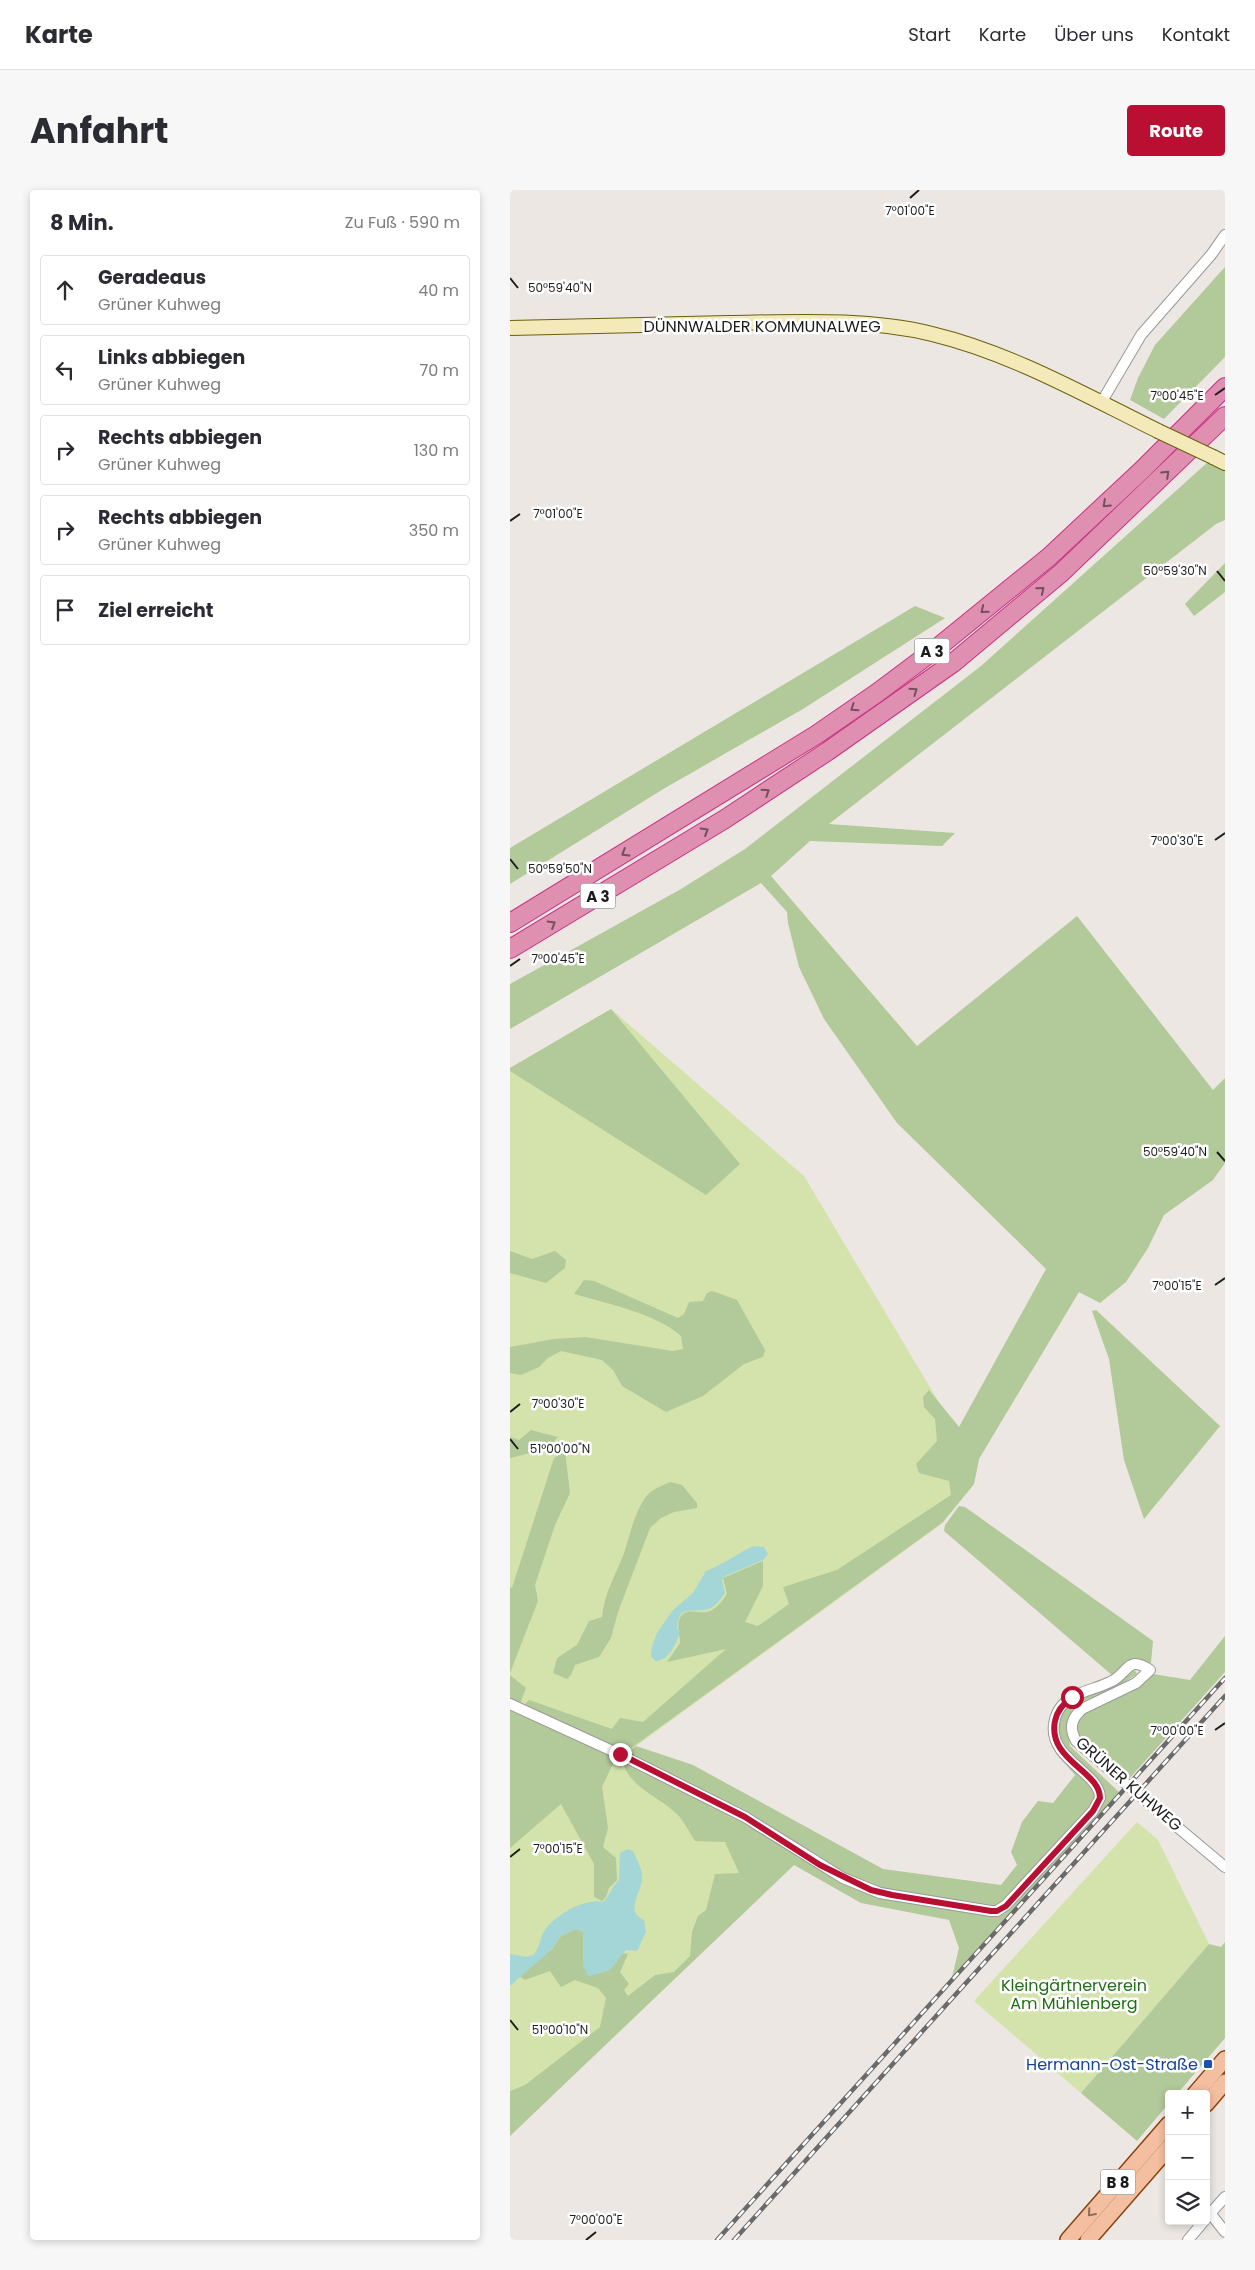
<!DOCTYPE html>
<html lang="de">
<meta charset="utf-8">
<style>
:root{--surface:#fff;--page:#f7f7f7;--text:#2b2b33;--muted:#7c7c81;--line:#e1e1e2;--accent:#b80f33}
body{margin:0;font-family:Poppins,sans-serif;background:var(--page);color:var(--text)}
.controls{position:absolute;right:15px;bottom:15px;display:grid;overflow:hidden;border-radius:5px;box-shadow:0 2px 8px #0003}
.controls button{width:45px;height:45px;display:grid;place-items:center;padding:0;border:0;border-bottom:1px solid var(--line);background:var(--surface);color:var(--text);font:25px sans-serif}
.stop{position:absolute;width:15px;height:15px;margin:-11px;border:4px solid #b80f33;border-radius:50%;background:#fff}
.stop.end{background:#b80f33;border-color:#fff;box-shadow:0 1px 5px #0008}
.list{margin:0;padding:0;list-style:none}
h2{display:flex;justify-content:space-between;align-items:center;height:65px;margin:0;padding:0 20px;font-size:21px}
h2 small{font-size:16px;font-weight:400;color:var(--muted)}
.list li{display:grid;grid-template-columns:32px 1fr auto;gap:15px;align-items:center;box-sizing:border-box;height:70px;margin:0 10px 10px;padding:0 10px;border:1px solid var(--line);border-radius:5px}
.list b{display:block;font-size:19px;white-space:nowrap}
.list p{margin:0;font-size:16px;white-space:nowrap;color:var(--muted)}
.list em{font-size:16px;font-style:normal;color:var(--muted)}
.icon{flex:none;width:28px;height:28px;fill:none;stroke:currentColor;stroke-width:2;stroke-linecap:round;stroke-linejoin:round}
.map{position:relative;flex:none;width:715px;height:2050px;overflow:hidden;border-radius:5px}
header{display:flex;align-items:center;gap:30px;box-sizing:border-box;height:70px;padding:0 25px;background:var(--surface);border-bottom:1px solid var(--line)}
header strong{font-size:24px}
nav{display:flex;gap:28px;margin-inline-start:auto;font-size:18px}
.intro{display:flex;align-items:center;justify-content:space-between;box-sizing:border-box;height:120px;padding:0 30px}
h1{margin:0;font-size:35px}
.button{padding:12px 22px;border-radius:5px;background:var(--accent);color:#fff;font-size:18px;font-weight:700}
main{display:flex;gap:30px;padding:0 30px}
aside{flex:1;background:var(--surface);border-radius:5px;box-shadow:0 2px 8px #0003}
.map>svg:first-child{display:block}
</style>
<header>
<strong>Karte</strong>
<nav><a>Start</a><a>Karte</a><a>Über uns</a><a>Kontakt</a></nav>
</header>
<div class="intro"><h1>Anfahrt</h1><a class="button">Route</a></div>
<main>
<aside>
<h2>8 Min.<small>Zu Fuß · 590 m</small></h2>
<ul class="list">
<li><svg class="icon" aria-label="ahead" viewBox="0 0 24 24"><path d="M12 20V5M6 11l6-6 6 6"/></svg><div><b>Geradeaus</b><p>Grüner Kuhweg</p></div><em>40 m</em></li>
<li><svg class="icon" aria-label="left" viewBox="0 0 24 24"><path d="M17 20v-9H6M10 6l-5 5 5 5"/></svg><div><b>Links abbiegen</b><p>Grüner Kuhweg</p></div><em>70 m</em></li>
<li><svg class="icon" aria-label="right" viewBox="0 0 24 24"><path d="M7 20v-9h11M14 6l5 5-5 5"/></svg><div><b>Rechts abbiegen</b><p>Grüner Kuhweg</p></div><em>130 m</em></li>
<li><svg class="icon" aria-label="right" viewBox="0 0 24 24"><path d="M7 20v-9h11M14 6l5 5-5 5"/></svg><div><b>Rechts abbiegen</b><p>Grüner Kuhweg</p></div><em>350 m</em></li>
<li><svg class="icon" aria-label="arrive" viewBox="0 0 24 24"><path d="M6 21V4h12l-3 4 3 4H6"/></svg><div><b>Ziel erreicht</b></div></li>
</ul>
</aside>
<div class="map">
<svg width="715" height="2050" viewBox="0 0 715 2050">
<rect width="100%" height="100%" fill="#ece7e2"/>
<!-- grass -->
<g fill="#d3e3ab">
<polygon points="101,819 294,986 430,1214 449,1237 469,1269 464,1294 433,1333 111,1567 284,1675 0,1946 0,878"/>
<polygon points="627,1632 648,1650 699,1754 571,1903 464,1811"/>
</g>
<!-- forest -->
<g fill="#b2c99a">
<polygon points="715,77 715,167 654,229 620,210 628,188 645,155"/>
<path d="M698,272L715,281V330L706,334L319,634L445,643L432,656L300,651L261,686L407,856L567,726L703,900L715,888V973L703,990L654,1025L638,1058L616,1092L590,1113L569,1102L469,1269L464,1294L433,1332L113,1564L12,1517L19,1510L102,1539L110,1528L133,1532L216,1459L157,1472L170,1453C170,1447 167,1435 169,1430C174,1416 187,1424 197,1422C206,1420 212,1411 217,1404L213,1388L253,1371V1396L235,1432L248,1436L279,1414L273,1397L327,1380L441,1305L439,1291L409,1283L406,1274L427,1251L425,1229L414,1217L413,1207L419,1200L449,1237L536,1079L387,933L314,829L289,777L278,733L277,722L251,693L0,839V794L171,699L235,659L471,476Z"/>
<polygon points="715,373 715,402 684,426 675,414"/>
<polygon points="405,416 435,428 293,519 155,598 0,694 0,658"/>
<polygon points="101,819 230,974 196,1005 0,881 0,878"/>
<polygon points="0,1061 22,1069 45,1061 56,1070 55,1078 36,1093 0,1083"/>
<path d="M74,1090L84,1091L168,1128L174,1124L179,1112L193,1111L197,1103L202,1101L227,1110L255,1160L253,1167L234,1174L193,1206L156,1222L112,1196L103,1180L92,1170L51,1161L38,1168L29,1177L11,1185L0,1183V1157L44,1149L75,1147L163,1161L173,1159L171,1146C145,1123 98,1114 64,1104Z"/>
<polygon points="586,1120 710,1236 634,1329 614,1270 599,1169 582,1121"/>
<polygon points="21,1240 48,1247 37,1259 0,1268 0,1247 9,1250"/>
<polygon points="55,1261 60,1303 45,1335 25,1395 28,1411 0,1483 0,1397 2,1398 44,1268"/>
<path d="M160,1292L172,1295L187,1313V1318L164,1322L151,1328L140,1338L108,1422L101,1448L89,1467L65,1475L61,1485L57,1489L43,1483L47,1468L67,1455L79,1431L92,1427C95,1402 104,1388 113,1366C120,1346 123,1326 135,1308C140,1300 152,1296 160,1292Z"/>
<polygon points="449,1316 455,1317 643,1451 641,1473 638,1475 621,1470 611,1476 603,1486 434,1341 435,1335"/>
<polygon points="715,1446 715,1482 618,1590 569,1550 566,1534 576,1522 643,1484 680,1490"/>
<path d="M623,1476L627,1484L604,1499L571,1512L557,1531L560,1556L610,1603L442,1787L449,1758L439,1730L351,1713L284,1675L0,1946V1901L15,1895L90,1837L96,1808L88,1798L65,1790L51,1797L40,1781L15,1790L9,1786L42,1759L51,1746L66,1739L73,1742L74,1758L118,1764L110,1782L119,1794L114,1800L118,1806L145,1785L164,1782L180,1766L182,1742L188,1726L196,1720L205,1684L229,1683L215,1652L185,1651C179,1642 174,1631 167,1624C146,1604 119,1599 111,1567L126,1556L183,1575L373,1679L491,1695L507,1675L501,1662L512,1632L528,1611L543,1613L565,1585L546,1563V1535L558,1512Z"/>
<polygon points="0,1485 16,1498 9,1517 0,1512"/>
<polygon points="0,1516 107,1565 92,1597 98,1638 93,1657 106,1668 107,1690 99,1698 96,1707 92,1711 84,1707 84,1674 51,1614 0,1658"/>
<polygon points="715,1752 715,1848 667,1904 659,1904 659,1913 627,1951 571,1903 699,1754 711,1757"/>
</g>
<!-- water -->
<g fill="#a5d6d7">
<path d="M244,1356L254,1357L258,1364L253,1370L215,1386L212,1390L215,1403C210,1410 204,1419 194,1420C180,1422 168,1415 167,1439L170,1440C168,1452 159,1471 145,1471L141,1466L142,1456L147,1443L163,1420L183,1403L196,1381C213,1375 227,1363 244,1356Z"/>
<path d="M118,1659L123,1661C126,1668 131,1677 132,1684C135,1700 112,1720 134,1730L136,1742L127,1761L116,1760C98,1780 108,1780 78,1786L73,1776V1742L66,1739L51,1746L42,1759L0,1796V1764L17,1767L24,1764C29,1758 30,1750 33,1743C42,1727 74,1707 93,1712C100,1706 101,1697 109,1690L110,1663Z"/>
</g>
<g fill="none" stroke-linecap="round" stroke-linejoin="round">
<!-- minor casing -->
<g stroke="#999" stroke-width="12">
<g id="minor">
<polyline points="591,213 631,145 701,65 715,45"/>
<path d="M0,1514L109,1564L235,1627L333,1688L370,1703L481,1721H487L496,1715L583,1621L590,1608C590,1582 539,1570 544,1534C545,1525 550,1516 557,1511C570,1500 588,1499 602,1491C619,1482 617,1465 640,1480L626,1493L572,1519C561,1529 559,1538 566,1551L608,1587"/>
<polyline points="640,1614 715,1677"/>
<polyline points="700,2023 715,2042"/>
<polyline points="696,2028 715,2007"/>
<polyline points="678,2050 694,2031"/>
</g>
</g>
<!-- secondary casing -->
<g stroke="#695f0d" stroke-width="16">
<g id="secondary">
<path d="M0,138C73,136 146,135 219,133C286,132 357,128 422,144C501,163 575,205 648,241"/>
<polyline points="703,267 715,273"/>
</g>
</g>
<!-- primary casing -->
<g stroke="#88440b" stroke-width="18">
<g id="primary">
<polyline points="685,1904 715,1869"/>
<polyline points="696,1914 715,1892"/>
<polyline points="558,2050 659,1934"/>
<polyline points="578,2050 659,1957"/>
</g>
</g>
<!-- motorway casing -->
<g stroke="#c93185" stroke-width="20">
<g id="motorway">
<polyline points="0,733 306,545 367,503 427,458 539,367 632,280 715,197"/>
<polyline points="0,759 215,629 318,561 443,473 551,383 715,226"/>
</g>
</g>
<!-- minor -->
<use href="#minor" stroke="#fff" stroke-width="10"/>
<!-- secondary -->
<use href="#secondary" stroke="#f4eab9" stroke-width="14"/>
<!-- primary -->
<use href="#primary" stroke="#f4bea0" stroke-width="15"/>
<!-- motorway -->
<use href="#motorway" stroke="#df8faf" stroke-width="18"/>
<!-- rail casing -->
<g stroke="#6a6a6a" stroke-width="4.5">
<g id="rail">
<polyline points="207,2050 715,1488"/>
<polyline points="224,2050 715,1506"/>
</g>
</g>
<!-- rail -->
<use href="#rail" stroke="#fff" stroke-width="2.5" stroke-dasharray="8" stroke-linecap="butt"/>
<!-- minor-bridge casing -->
<g stroke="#999" stroke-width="12" stroke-linecap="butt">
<polyline id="minor-bridge" points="608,1587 640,1614"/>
</g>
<!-- secondary-bridge casing -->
<g stroke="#695f0d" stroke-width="16" stroke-linecap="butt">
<polyline id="secondary-bridge" points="648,241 703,267"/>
</g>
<!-- minor-bridge -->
<use href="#minor-bridge" stroke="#fff" stroke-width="10"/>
<!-- secondary-bridge -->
<use href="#secondary-bridge" stroke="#f4eab9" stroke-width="14"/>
</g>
<!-- one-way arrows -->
<defs><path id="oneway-chevron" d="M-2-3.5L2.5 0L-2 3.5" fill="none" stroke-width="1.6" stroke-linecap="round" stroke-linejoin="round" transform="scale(1.25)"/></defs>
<g stroke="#74505e">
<use href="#oneway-chevron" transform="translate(656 284) rotate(-44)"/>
<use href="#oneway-chevron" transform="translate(596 314) rotate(137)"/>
<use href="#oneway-chevron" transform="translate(531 400) rotate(-40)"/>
<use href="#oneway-chevron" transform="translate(474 420) rotate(141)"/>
<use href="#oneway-chevron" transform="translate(404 501) rotate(-35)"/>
<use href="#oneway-chevron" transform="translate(344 518) rotate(145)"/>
<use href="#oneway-chevron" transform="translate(256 602) rotate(-33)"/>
<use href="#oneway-chevron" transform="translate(195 641) rotate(-31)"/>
<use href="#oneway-chevron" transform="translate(115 663) rotate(148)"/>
<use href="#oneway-chevron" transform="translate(42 734) rotate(-31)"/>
</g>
<use stroke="#886d5e" href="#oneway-chevron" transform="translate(581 2023) rotate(131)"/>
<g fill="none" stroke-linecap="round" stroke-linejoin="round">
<!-- route -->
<path stroke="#b80f33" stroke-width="6" d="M110,1564L235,1627L310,1675L361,1700L382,1705L481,1721H487L496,1716L583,1621L590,1608C590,1581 537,1570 545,1531C547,1520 554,1513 562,1507"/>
</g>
<!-- ticks -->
<path fill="none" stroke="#1c1c1c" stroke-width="2" d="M400,8L409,0M0,88L8,98M705,205L715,198M0,331L10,324M707,381L715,391M705,650L715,643M0,669L8,679M0,776L10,769M707,962L715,971M705,1095L715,1088M0,1222L10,1214M0,1249L8,1259M705,1540L715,1533M0,1667L10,1659M0,1830L8,1840M76,2050L86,2042"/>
<!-- markers -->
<rect fill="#1a4fb4" stroke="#fff" stroke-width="2" x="693" y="1869" width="10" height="10" rx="2.5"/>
<g text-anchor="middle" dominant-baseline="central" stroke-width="5" stroke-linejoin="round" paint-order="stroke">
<!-- shield labels -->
<g fill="#fff" stroke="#606060" stroke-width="1">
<rect x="404.5" y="448.5" width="35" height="25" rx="4"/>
<rect x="70.5" y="693.5" width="35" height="25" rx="4"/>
<rect x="590.5" y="1979.5" width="35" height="25" rx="4"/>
</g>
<g font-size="15" font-weight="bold" fill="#1c1c1c">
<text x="422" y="461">A 3</text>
<text x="88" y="706">A 3</text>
<text x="608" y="1992">B 8</text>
</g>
<!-- street labels -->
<g font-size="16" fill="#1c1c1c" stroke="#fff">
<text x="252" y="136">DÜNNWALDER KOMMUNALWEG</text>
<text transform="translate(619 1594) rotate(41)">GRÜNER KUHWEG</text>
</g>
<!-- park labels -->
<g font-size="16" fill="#1f7013" stroke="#fff">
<text x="564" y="1795">Kleingärtnerverein<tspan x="564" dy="18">Am Mühlenberg</tspan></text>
</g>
<!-- transit labels -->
<g font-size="16" fill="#164399" stroke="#fff" text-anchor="end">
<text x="688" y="1874">Hermann-Ost-Straße</text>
</g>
</g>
<g font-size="12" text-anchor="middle" fill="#1c1c1c" stroke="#fff" stroke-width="5" stroke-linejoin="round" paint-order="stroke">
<text x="400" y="25">7°01'00"E</text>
<text x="50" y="102">50°59'40"N</text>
<text x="667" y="210">7°00'45"E</text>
<text x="48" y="328">7°01'00"E</text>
<text x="665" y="385">50°59'30"N</text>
<text x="667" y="655">7°00'30"E</text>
<text x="50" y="683">50°59'50"N</text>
<text x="48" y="773">7°00'45"E</text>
<text x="665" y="966">50°59'40"N</text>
<text x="667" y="1100">7°00'15"E</text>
<text x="48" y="1218">7°00'30"E</text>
<text x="50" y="1263">51°00'00"N</text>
<text x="667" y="1545">7°00'00"E</text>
<text x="48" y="1663">7°00'15"E</text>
<text x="50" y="1844">51°00'10"N</text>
<text x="86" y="2034">7°00'00"E</text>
</g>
</svg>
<div class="controls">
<button>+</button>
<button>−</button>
<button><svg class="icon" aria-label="layers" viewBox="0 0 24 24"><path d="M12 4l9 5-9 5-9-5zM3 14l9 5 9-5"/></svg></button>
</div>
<div class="stop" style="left:562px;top:1507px"></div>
<div class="stop end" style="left:110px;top:1564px"></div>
</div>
</main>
